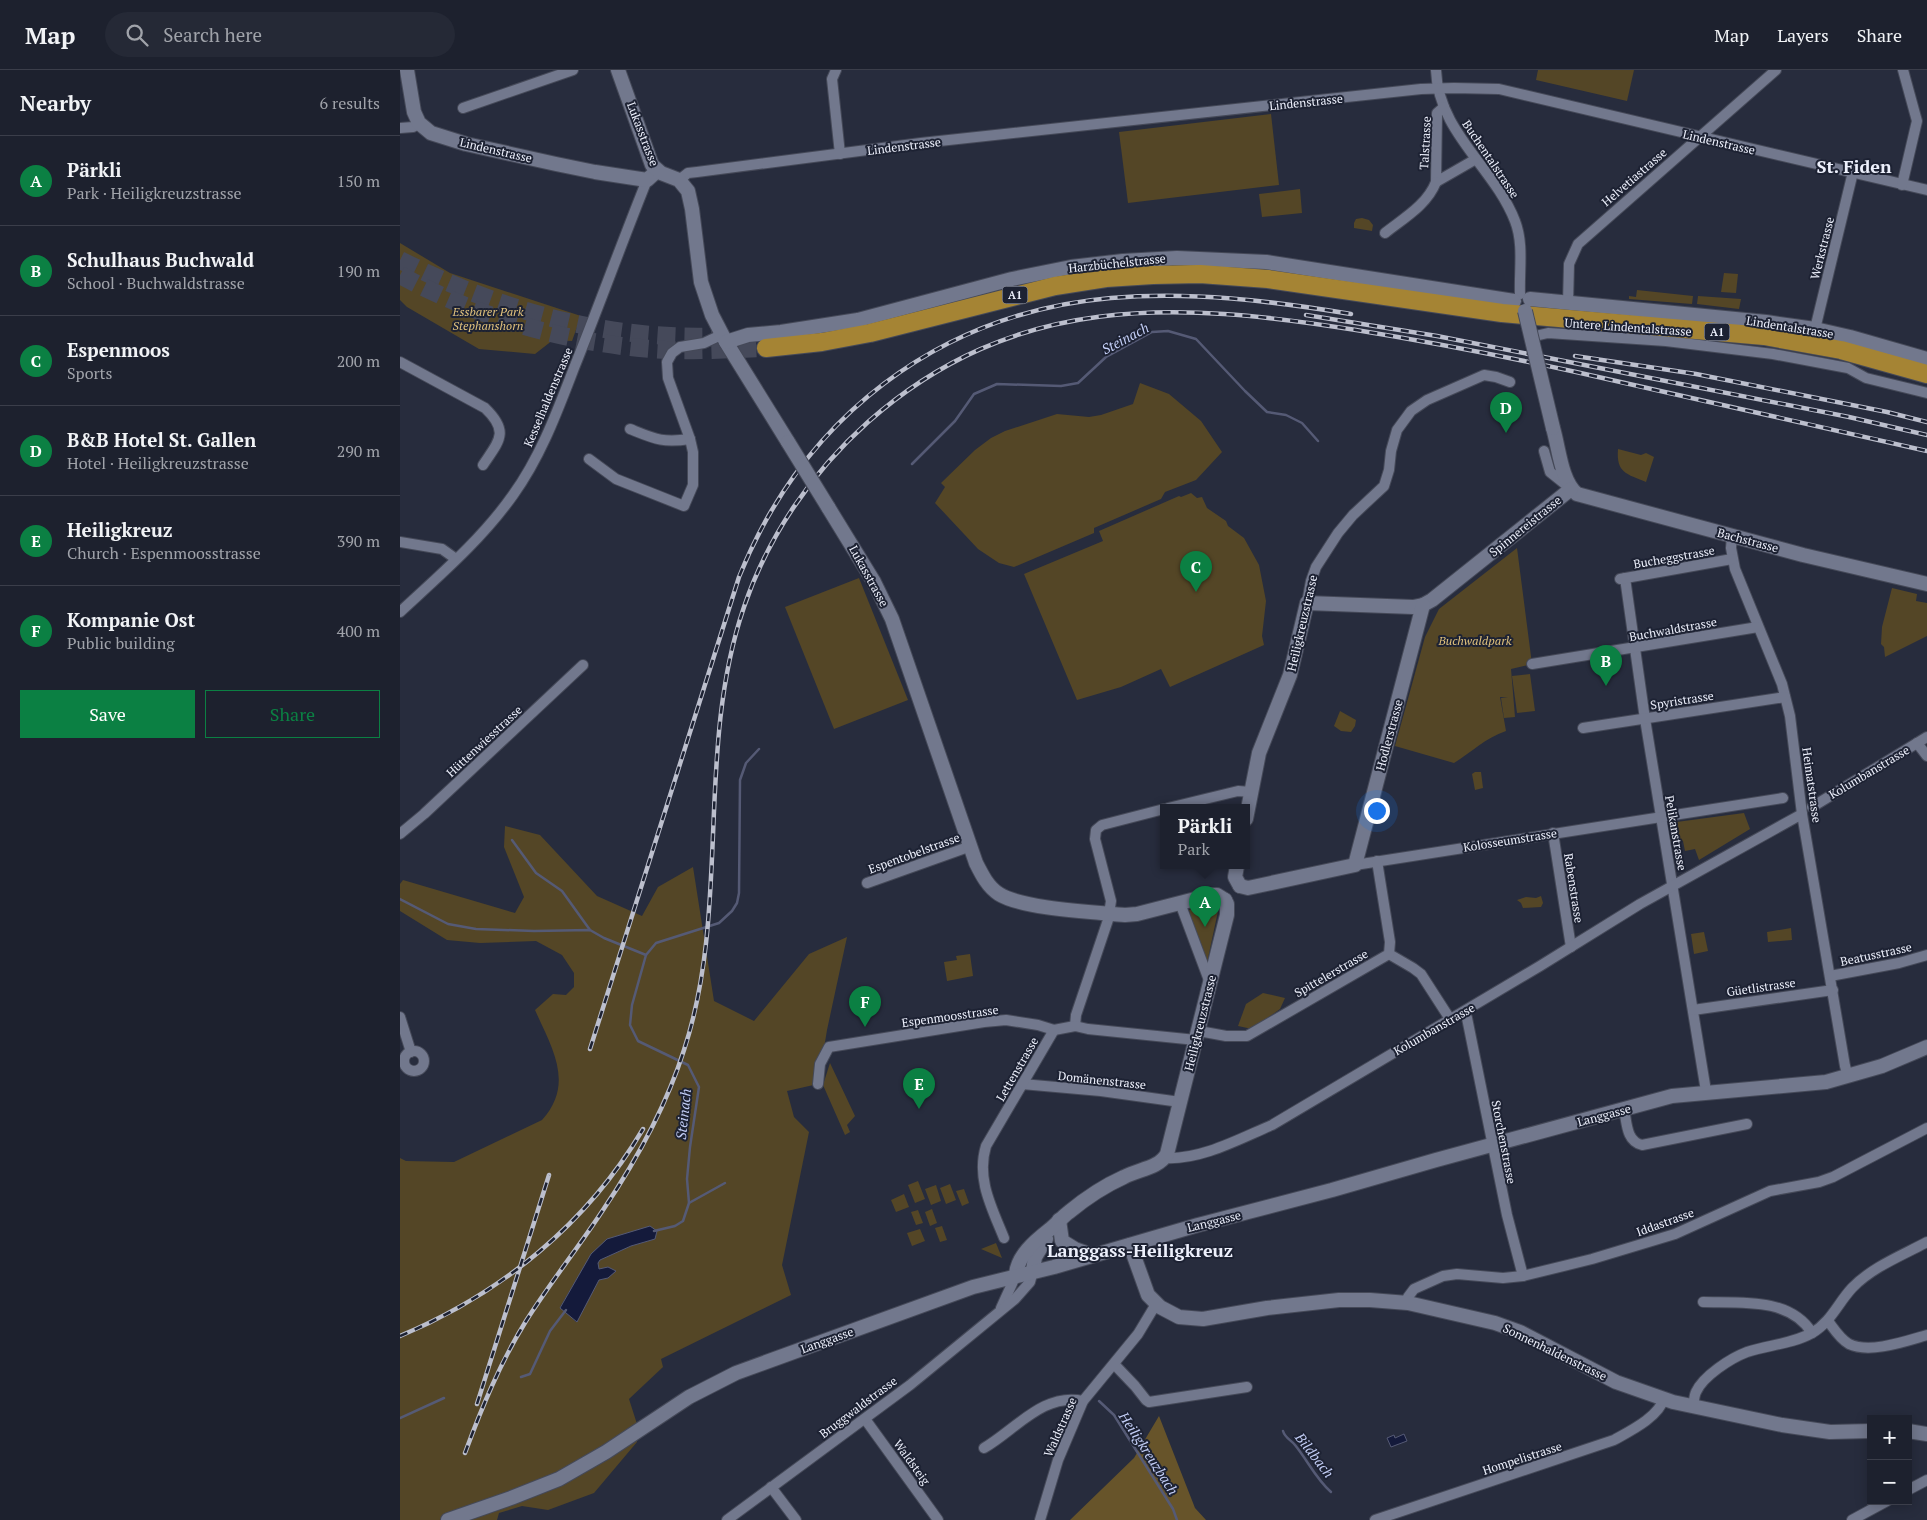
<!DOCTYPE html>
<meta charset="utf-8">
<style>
:root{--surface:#1d212e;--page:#252936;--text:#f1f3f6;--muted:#a0a3aa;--line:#3b3e4a;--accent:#0b8043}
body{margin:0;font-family:"PT Serif",serif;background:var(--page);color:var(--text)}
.controls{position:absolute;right:15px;bottom:15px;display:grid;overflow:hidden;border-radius:0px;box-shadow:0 2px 12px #0003}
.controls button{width:45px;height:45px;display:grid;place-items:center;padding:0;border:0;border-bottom:1px solid var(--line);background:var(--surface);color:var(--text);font:25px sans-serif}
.you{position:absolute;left:976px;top:740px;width:18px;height:18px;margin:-12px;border:4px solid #fff;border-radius:50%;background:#1a73e8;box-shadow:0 0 0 8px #1a73e833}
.badge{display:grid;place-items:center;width:32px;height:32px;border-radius:50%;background:var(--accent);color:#fff;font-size:16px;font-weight:700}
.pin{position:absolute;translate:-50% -41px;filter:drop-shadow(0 1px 2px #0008)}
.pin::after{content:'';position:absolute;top:26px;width:18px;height:15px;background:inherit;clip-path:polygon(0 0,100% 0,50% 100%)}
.popup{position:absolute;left:760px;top:734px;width:90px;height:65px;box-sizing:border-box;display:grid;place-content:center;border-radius:0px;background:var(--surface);filter:drop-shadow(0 1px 4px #0005);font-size:16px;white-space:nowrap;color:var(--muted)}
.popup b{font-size:19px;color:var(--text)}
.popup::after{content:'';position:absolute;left:50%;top:100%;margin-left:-10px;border:10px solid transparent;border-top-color:var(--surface)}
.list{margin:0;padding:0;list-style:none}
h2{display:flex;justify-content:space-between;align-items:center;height:65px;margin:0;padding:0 20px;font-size:21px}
h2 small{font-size:16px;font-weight:400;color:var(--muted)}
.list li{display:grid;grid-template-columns:32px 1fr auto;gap:15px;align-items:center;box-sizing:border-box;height:90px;padding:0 20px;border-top:1px solid var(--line)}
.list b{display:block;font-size:19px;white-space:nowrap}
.list p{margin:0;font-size:16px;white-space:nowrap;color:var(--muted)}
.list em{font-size:16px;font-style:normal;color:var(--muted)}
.actions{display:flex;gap:10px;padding:15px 20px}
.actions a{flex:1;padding:11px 0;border:1px solid var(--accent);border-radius:0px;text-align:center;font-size:18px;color:var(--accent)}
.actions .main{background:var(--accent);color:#fff}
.icon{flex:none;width:28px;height:28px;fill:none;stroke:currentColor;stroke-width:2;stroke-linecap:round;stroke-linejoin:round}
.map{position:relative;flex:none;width:1527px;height:1450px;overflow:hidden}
header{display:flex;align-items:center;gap:30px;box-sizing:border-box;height:70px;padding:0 25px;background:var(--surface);border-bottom:1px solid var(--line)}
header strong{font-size:24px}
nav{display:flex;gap:28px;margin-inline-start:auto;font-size:18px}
.search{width:350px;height:45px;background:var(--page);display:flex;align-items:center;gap:12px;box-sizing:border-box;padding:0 18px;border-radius:28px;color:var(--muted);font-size:19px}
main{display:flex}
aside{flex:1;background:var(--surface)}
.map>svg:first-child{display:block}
</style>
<header>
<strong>Map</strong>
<div class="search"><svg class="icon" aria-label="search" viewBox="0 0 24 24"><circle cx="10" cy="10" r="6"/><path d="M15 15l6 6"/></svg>Search here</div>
<nav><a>Map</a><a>Layers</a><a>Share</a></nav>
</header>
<main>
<aside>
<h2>Nearby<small>6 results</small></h2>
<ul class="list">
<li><span class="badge">A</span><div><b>Pärkli</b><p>Park · Heiligkreuzstrasse</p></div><em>150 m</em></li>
<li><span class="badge">B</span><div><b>Schulhaus Buchwald</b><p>School · Buchwaldstrasse</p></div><em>190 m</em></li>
<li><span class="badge">C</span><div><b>Espenmoos</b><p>Sports</p></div><em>200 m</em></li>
<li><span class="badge">D</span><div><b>B&amp;B Hotel St. Gallen</b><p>Hotel · Heiligkreuzstrasse</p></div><em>290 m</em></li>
<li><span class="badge">E</span><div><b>Heiligkreuz</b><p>Church · Espenmoosstrasse</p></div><em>390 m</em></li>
<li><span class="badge">F</span><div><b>Kompanie Ost</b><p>Public building</p></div><em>400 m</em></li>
</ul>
<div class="actions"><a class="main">Save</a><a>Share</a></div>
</aside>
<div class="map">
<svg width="1527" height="1450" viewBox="0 0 1527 1450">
<rect width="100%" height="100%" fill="#272c3d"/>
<!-- green -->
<g fill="#544626" fill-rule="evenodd">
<polygon points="1138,0 1234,0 1227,31 1136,10"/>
<polygon points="871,44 879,115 728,133 719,62"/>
<polygon points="900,119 902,143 862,147 859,124"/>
<polygon points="962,148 969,150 973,155 972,161 954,158 954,153 956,149"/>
<polygon points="0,173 50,203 181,246 172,271 153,270 135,284 79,279 7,237 0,230"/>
<polygon points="1324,203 1338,204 1336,223 1321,222"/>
<polygon points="1237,220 1293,226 1292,234 1229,229 1229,226 1236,227"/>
<polygon points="1298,226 1341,229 1339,239 1297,234"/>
<polygon points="740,313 769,324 801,351 822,382 796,410 765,422 761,429 694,458 694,463 614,497 599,493 578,479 535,433 545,417 541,413 575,380 591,368 605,361 657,344 689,347 701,345 733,334"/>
<path d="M1218,379L1241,385L1246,383L1254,387L1246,412C1227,404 1216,403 1218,379Z"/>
<polygon points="791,423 797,428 802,427 807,438 826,451 828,456 844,468 859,495 866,531 862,566 864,575 770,617 761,599 721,617 677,630 624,504 703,471 699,461 779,426 781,427"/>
<path d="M1117,478L1132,594L1111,599L1115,647L1104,648L1101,628L1108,627H1100L1106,661C1085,668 1072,682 1054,693L995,676L1025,567L1039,539Z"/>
<polygon points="459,508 508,630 434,659 385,537"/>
<polygon points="1492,518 1517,524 1516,531 1527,533 1527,566 1485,587 1484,577 1481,574 1482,557"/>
<polygon points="1130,604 1135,641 1117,643 1112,606"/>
<polygon points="940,641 956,650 955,656 951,662 941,661 934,656"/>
<polygon points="1075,702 1081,702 1083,718 1075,720 1072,704"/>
<polygon points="1344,743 1350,759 1299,790 1295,779 1285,781 1283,771 1272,773 1269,753"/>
<path d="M105,756L140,765L197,826L242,846L258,817L293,797L314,931L354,951L409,884L447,867L427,960L418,1014L387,1021L394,1047L409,1062L382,1195L391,1225L261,1289L263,1297L229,1329L237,1354V1372L194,1423L148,1440L122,1436L99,1443L97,1450H0V1088L6,1091L54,1092L142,1050C175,1014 152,978 135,940L153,924L166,925L174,917V903L162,885L136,871L80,873L47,870L0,841V814L3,810L115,843L124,827L104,777ZM207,1169H255L231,1176L200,1190L198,1193L199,1199L208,1208L199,1210L176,1252L160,1237L179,1205Z"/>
<polygon points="1141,826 1143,833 1141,837 1123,838 1121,833 1117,830 1126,827 1136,828"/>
<polygon points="806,833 812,834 818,841 807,893 796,866 789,840"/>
<polygon points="1391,858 1392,870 1368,872 1367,862"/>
<polygon points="1304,862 1308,881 1294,884 1291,864"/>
<polygon points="570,884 573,906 547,911 544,892 557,890 556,886"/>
<polygon points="863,923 885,928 880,939 852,959 838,956 846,934"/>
<polygon points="430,993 455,1046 447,1055 450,1062 445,1065 423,1015"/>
<polygon points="518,1111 525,1129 515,1133 508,1115"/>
<polygon points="550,1114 556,1130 546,1134 540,1118"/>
<polygon points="536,1115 541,1131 531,1135 525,1119"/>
<polygon points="564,1119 569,1133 562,1136 556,1121"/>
<polygon points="504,1124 509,1137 496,1142 491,1130"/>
<polygon points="532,1139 537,1153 530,1156 525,1142"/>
<polygon points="518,1140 523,1153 516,1155 511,1142"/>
<polygon points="542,1156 547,1170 540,1172 535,1158"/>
<polygon points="520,1159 525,1171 512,1176 507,1163"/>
<polygon points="596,1173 602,1188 581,1179"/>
</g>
<!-- forest -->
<polygon fill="#67542a" points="759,1346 795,1438 806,1450 670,1450 734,1388"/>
<!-- water -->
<g fill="#141a3b" stroke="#555a75">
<polygon points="250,1156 257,1161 255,1169 231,1176 200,1190 198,1193 199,1199 208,1197 216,1201 208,1208 199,1210 177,1252 160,1238 191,1184 207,1169"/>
<polygon points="1004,1364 1007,1371 991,1377 987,1368 994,1365 995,1368"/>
</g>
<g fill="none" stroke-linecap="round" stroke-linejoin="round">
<!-- stream -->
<g stroke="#555a75" stroke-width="2.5">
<polyline points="512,394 555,351 574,324 597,314 661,316 678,313 706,287 752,262 768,261 796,269 845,321 867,342 886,345 902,353 918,371"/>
<polyline points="112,770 136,803 162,821 190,860"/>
<polyline points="0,829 48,854 76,859 134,861 190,860 204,868 246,885"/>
<polyline points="289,1133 325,1113"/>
<polyline points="254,1161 275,1156 283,1151 289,1133 287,1109 290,1077 299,1017 288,995 238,971 230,955 232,935 246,885 256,873 319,853 332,841 337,833 339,823 340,710 346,693 359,679"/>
<polyline points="121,1307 130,1304 150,1261 166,1240"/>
<polyline points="699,1331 714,1345 773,1439 777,1450"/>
<polyline points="0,1348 44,1328"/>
<path d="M883,1361C885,1368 891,1370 895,1375C908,1391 916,1409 931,1422"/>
</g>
<!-- highway-tunnel -->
<g stroke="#45495a" stroke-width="18" stroke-dasharray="18 9" stroke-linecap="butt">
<path d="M0,190C103,242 211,272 327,266"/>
<path d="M0,205C82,250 174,275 267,280C300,281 333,279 366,278"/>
</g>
<!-- street casing -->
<g stroke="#454958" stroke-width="12">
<g id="street">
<polyline points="436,0 432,9 440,84"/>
<path d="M1036,0C1038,62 1094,97 1115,151C1124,174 1119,201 1120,224"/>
<polyline points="1044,37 1037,43 1036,112 1076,89"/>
<polyline points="63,38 173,0"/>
<polyline points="0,58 13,57 19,53"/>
<polyline points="279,110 288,103 297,102 521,73 1021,19 1054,18 1099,19 1527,120"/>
<polyline points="1502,115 1517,51 1503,0"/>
<path d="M985,163C1004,148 1027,135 1036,112"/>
<polyline points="1168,233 1169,194 1178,174 1376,0"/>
<polyline points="1415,259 1453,102"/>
<polyline points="1131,267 1148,263 1266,271 1373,284 1448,298 1466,308 1527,323"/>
<path d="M0,292L85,338C110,362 99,371 83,395"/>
<path d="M230,359C255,369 262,373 290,369"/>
<polyline points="1144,381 1150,402 1170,418"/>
<polyline points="189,389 216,409 284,436 293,415 293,382 290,369 268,308 267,292 272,283 280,277 304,273 321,265"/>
<polyline points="1332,466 1331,478 1335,499 1382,614 1390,646 1402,744 1445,996 1448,1006"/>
<polyline points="0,472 42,479 56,489"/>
<polyline points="1225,508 1245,649 1306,1021"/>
<polyline points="1220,509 1332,489"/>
<polyline points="907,533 911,511 916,497 938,463 953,445 984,416 989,400 991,381 997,360 1011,341 1027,330 1084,305 1096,307 1110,312"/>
<path d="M0,542C40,505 82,469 113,425C141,386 157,342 174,298C199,236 222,172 247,110"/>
<polyline points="1132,594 1358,557"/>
<polyline points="1183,658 1385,627"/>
<polyline points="1517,673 1527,686"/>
<polyline points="1412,737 1527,667"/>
<polyline points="768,738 838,721 851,722"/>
<polyline points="1153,763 1171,877"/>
<polyline points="0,764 24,744 183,595"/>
<polyline points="955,795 1383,728"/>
<polyline points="467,813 571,776"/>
<polyline points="780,833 810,913"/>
<polyline points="989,884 1013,898 1021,904 1050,949"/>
<polyline points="1430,906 1499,893 1527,885"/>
<polyline points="1293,940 1433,920"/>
<polyline points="1064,942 1067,948 1107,1145 1123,1206"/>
<polyline points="0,947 11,982"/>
<polyline points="675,956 676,945 708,850 711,831 695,769 696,760 702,755 764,739"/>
<polyline points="799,961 826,966 847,966 989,884 990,872 977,791"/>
<circle cx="14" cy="991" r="10"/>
<polyline points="418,1014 420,994 429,977 584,952 606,950 638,955 654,960 675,956 688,959 796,970"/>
<polyline points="622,1014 701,1021 780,1032"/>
<path d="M1224,1039C1227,1053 1226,1071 1242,1075L1347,1054"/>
<path d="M765,1088C801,1090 839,1069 872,1055L1140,896L1240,834L1402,744"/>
<path d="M604,1168C592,1138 576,1109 586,1076L654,960"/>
<path d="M1303,1232C1339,1233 1390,1227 1412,1263"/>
<polyline points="1008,1233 1008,1227 1014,1219 1043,1206 1057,1204 1103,1208 1123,1206 1192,1189 1275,1164 1370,1121 1419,1112 1433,1107 1527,1058"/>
<polyline points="601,1238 616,1205"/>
<path d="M1428,1251C1434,1259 1440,1269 1449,1274C1470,1284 1506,1271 1527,1265"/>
<polyline points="714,1294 735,1316 746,1330 749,1332 847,1317"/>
<path d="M1293,1337C1294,1332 1294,1326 1296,1322C1303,1306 1331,1288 1347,1282C1368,1275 1392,1274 1412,1263C1431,1252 1438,1233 1452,1218C1472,1197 1503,1185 1527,1172"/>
<polyline points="465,1349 538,1450"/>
<path d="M584,1378C615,1360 644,1322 683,1331"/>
<polyline points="371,1417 396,1450"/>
<polyline points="1508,1420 1527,1410"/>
<polyline points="327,1450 510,1315 615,1229 630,1212 633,1201"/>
<polyline points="640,1450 658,1390 683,1331 738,1264 756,1234"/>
<path d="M975,1450L1214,1370C1230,1361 1259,1347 1264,1328"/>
<polyline points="1452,1450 1487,1431"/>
</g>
</g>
<!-- secondary casing -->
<g stroke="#454958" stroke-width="16">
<g id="secondary">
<polyline points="7,0 14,42 19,53 31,63 66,74 156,94 195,102 247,110 257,101"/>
<polyline points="218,0 252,95 261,103 279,110 288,121 292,139 301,212 312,245 326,272 388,372"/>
<polyline points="1130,229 1366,252 1415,259 1450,267 1527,289"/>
<polyline points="326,272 348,265 381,262 458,250 612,209 671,197 723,191 777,188 866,192 1114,231"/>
<path d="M1153,358C1159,378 1161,411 1177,424L1403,485L1527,514"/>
<path d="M428,437L474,512L492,549L576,793C582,805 588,817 599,824C623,839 694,842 725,845L737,844L811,825H817L825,830"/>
<polyline points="846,749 859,683 890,605 907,533 1013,537 1023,535 1032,530 1171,419"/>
<polyline points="837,796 835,807 840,816"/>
<polyline points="840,816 848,818 955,795 1023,535"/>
<polyline points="659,1150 662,1171 675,1179 692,1185"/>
<polyline points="730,1175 748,1225 760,1237 779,1247 803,1249 867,1238 939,1230 970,1230 1008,1233 1095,1253 1120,1262 1216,1312 1273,1332 1382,1355 1430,1362 1471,1361"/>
<polyline points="633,1201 635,1187 646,1169"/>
<path d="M616,1205C617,1186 635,1171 649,1160C656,1155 662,1147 669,1142C686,1128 704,1116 724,1107C738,1099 758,1099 767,1084L827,845V834L825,830"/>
<polyline points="1508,1361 1527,1364"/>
<polyline points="48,1450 111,1428 159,1409 206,1382 289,1327 336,1303 573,1217 654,1197 798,1155 932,1120 1036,1090 1272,1026 1426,1012 1482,996 1527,977"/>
</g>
</g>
<!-- highway casing -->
<g stroke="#454958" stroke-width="20">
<polyline id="highway" points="366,278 422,272 470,263 655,216 706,208 753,205 800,204 868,209 1102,243 1364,266 1441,280 1527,304"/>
</g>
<!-- street -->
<use href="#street" stroke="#72788d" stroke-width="10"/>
<!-- secondary -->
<use href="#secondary" stroke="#72788d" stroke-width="14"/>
<!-- highway -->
<use href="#highway" stroke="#a58434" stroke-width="18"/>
<!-- rail casing -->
<g stroke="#bcbfcd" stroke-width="4.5">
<g id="rail">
<polyline points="906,245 1037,266 1449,347 1527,365"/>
<polyline points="1175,286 1296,304 1487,342 1527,352"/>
<path d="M190,979L339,507C403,348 538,243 711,228C791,221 872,231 951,244"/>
<path d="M0,1266C102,1223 187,1154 243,1059"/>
<polyline points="77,1334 149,1105"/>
<path d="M65,1383C82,1337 100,1293 126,1251C150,1213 178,1178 203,1140C236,1091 266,1037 284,980C331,837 295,680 344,537C368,466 412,402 468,352C614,223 775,231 956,260C1030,272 1103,286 1176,302C1293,329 1410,354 1527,381"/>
</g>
</g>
<!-- rail -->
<use href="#rail" stroke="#1d2233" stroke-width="2.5" stroke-dasharray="8" stroke-linecap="butt"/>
<!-- secondary-bridge casing -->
<g stroke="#454958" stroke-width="16" stroke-linecap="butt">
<g id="secondary-bridge">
<polyline points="1125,241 1153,358"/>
<polyline points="388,372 428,437"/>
</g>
</g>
<!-- secondary-bridge -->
<use href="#secondary-bridge" stroke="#72788d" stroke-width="14"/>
</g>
<g text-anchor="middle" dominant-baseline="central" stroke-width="4" stroke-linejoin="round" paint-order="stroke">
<!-- shield labels -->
<g fill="#1d2233" stroke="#afb2c0" stroke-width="1">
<rect x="602.5" y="216.5" width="25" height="17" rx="4"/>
<rect x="1304.5" y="253.5" width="25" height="17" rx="4"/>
</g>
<g font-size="11" font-weight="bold" fill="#edf0fc">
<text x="615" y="225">A1</text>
<text x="1317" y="262">A1</text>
</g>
<!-- street labels -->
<g font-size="12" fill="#edf0fc" stroke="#1d2233">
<text transform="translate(906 32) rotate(-6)">Lindenstrasse</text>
<text transform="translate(243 64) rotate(69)">Lukasstrasse</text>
<text transform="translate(1319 72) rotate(13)">Lindenstrasse</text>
<text transform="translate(1025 73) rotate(-87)">Talstrasse</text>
<text transform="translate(504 76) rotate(-7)">Lindenstrasse</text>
<text transform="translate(96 80) rotate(13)">Lindenstrasse</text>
<text transform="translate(1091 89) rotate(56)">Buchentalstrasse</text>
<text transform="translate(1234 107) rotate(-41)">Helvetiastrasse</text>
<text transform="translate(1422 178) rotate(-76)">Werkstrasse</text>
<text transform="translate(717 193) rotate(-6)">Harzbüchelstrasse</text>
<text transform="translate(1228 257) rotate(4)">Untere Lindentalstrasse</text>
<text transform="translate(1390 257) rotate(9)">Lindentalstrasse</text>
<text transform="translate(148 327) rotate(-67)">Kesselhaldenstrasse</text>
<text transform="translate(1125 456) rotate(-39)">Spinnereistrasse</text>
<text transform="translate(1348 470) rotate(15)">Bachstrasse</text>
<text transform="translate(1274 487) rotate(-10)">Bucheggstrasse</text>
<text transform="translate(469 506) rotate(61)">Lukasstrasse</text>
<text transform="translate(902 553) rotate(-77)">Heiligkreuzstrasse</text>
<text transform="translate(1273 559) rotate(-10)">Buchwaldstrasse</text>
<text transform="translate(1282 630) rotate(-9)">Spyristrasse</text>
<text transform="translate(989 665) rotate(-75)">Hodlerstrasse</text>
<text transform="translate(84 671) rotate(-43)">Hüttenwiesstrasse</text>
<text transform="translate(1469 702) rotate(-31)">Kolumbanstrasse</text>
<text transform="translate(1412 715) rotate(82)">Heimatstrasse</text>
<text transform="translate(1276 763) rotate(80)">Pelikanstrasse</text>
<text transform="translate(1110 770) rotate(-9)">Kolosseumstrasse</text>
<text transform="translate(514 783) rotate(-20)">Espentobelstrasse</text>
<text transform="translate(1174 818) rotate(81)">Rabenstrasse</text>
<text transform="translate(1476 884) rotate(-12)">Beatusstrasse</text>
<text transform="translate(931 903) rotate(-30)">Spittelerstrasse</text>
<text transform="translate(1361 917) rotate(-8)">Güetlistrasse</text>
<text transform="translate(550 946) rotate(-8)">Espenmoosstrasse</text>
<text transform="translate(800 953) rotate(-76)">Heiligkreuzstrasse</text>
<text transform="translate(1034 959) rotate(-30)">Kolumbanstrasse</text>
<text transform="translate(617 999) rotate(-60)">Lettenstrasse</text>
<text transform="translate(702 1010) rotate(6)">Domänenstrasse</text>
<text transform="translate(1204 1045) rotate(-15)">Langgasse</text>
<text transform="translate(1104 1072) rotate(79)">Storchenstrasse</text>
<text transform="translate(814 1151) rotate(-14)">Langgasse</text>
<text transform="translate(1265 1152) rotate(-20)">Iddastrasse</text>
<text transform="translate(427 1270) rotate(-20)">Langgasse</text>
<text transform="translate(1155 1282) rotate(26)">Sonnenhaldenstrasse</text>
<text transform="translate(458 1337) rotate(-37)">Bruggwaldstrasse</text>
<text transform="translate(660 1357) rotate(-66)">Waldstrasse</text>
<text transform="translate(1122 1388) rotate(-18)">Hompelistrasse</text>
<text transform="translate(512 1392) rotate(54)">Waldsteig</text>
</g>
<!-- park labels -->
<g font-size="12" font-style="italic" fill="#e1c27d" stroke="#1d2233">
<text x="88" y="241">Essbarer Park<tspan x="88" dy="14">Stephanshorn</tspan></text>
<text x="1075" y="570">Buchwaldpark</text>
</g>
<!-- water labels -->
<g font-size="14" font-style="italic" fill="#c4cff7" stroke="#1d2233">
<text transform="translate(725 268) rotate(-28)">Steinach</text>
<text transform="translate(283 1044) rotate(-84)">Steinach</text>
<text transform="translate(749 1383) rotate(57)">Heiligkreuzbach</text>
<text transform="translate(915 1385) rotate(52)">Bildbach</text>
</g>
<!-- district labels -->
<g font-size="18" font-weight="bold" fill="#edf0fc" stroke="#1d2233">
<text x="1454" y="96">St. Fiden</text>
<text x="740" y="1180">Langgass-Heiligkreuz</text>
</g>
</g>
</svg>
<div class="controls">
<button>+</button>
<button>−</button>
</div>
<div class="you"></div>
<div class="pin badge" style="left:805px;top:857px">A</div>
<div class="popup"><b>Pärkli</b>Park</div>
<div class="pin badge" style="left:1206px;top:616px">B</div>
<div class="pin badge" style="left:796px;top:522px">C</div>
<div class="pin badge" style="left:1106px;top:363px">D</div>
<div class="pin badge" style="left:519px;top:1039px">E</div>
<div class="pin badge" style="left:465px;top:957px">F</div>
</div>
</main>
